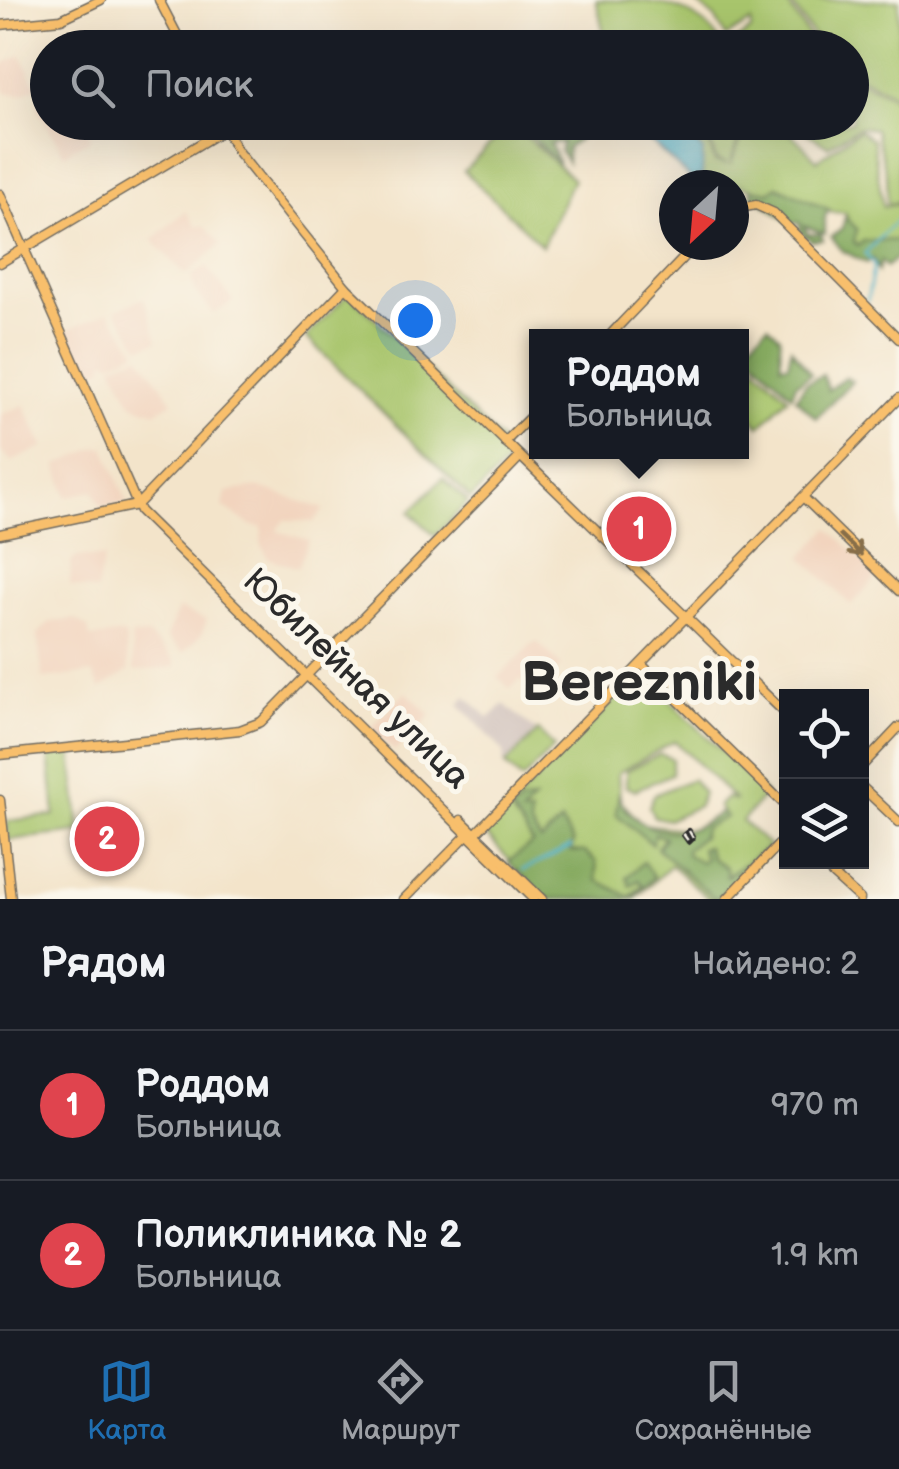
<!DOCTYPE html>
<html lang="ru">
<meta charset="utf-8">
<style>
:root{--surface:#171b24;--page:#20242c;--text:#f1f3f6;--muted:#9ea1a6;--line:#363941;--accent:#1f6fb2}
body{margin:0;font-family:"Balsamiq Sans",sans-serif;background:var(--page);color:var(--text)}
.controls{position:absolute;right:30px;bottom:30px;display:grid;overflow:hidden;border-radius:0px;box-shadow:0 10px 40px #0002}
.controls button{width:90px;height:90px;display:grid;place-items:center;padding:0;border:0;border-bottom:2px solid var(--line);background:var(--surface);color:var(--text);font:50px sans-serif}
.compass{position:absolute;left:659px;top:170px;width:90px;height:90px;border-radius:50%;background:var(--surface);box-shadow:0 10px 40px #0002;rotate:206deg}
.you{position:absolute;left:415px;top:320px;width:35px;height:35px;margin:-25px;border:8px solid #fff;border-radius:50%;background:#1a73e8;box-shadow:0 0 0 15px #1a73e833}
.badge{display:grid;place-items:center;width:65px;height:65px;border-radius:50%;background:var(--accent);color:#fff;font-size:32px;font-weight:700}
.pin{position:absolute;translate:-50% -50%;border:5px solid #fff;box-shadow:0 2px 10px #0006}
.popup{position:absolute;left:529px;top:329px;width:220px;height:130px;box-sizing:border-box;display:grid;place-content:center;border-radius:0px;background:var(--surface);filter:drop-shadow(0 2px 8px #0005);font-size:32px;white-space:nowrap;color:var(--muted)}
.popup b{font-size:38px;color:var(--text)}
.popup::after{content:'';position:absolute;left:50%;top:100%;margin-left:-20px;border:20px solid transparent;border-top-color:var(--surface)}
.list{margin:0;padding:0;list-style:none}
h2{display:flex;justify-content:space-between;align-items:center;height:130px;margin:0;padding:0 40px;font-size:42px}
h2 small{font-size:32px;font-weight:400;color:var(--muted)}
.list li{display:grid;grid-template-columns:65px 1fr auto;gap:30px;align-items:center;box-sizing:border-box;height:150px;padding:0 40px;border-top:2px solid var(--line)}
.list b{display:block;font-size:38px;white-space:nowrap}
.list p{margin:0;font-size:32px;white-space:nowrap;color:var(--muted)}
.list em{font-size:32px;font-style:normal;color:var(--muted)}
.icon{flex:none;width:55px;height:55px;fill:none;stroke:currentColor;stroke-width:2;stroke-linecap:round;stroke-linejoin:round}
.map{position:relative;flex:none;width:899px;height:899px;overflow:hidden}
.search{position:absolute;background:var(--surface);box-shadow:0 10px 40px #0002;left:30px;right:30px;top:30px;height:110px;display:flex;align-items:center;gap:25px;box-sizing:border-box;padding:0 35px;border-radius:55px;color:var(--muted);font-size:38px}
.sheet{height:430px;background:var(--surface)}
nav{display:flex;justify-content:space-around;align-items:center;box-sizing:border-box;height:140px;border-top:2px solid var(--line);background:var(--surface);font-size:28px;color:var(--muted)}
nav a{display:grid;justify-items:center;gap:5px}
nav .on{color:var(--accent)}
.map>svg:first-child{display:block}
</style>
<div class="map">
<svg width="899" height="899" viewBox="0 0 899 899">
<rect width="100%" height="100%" fill="#fbf7ec"/>
<filter id="ink" filterUnits="userSpaceOnUse"><feTurbulence type="fractalNoise" baseFrequency=".01" numOctaves="2"/><feDisplacementMap in="SourceGraphic" scale="20" xChannelSelector="R" yChannelSelector="G"/><feConvolveMatrix kernelMatrix="1 2 1 2 8 2 1 2 1" color-interpolation-filters="sRGB"/></filter>
<filter id="wash" filterUnits="userSpaceOnUse"><feTurbulence type="fractalNoise" baseFrequency=".0048" numOctaves="4" result="noise"/><feDisplacementMap in="SourceGraphic" scale="40" xChannelSelector="R" yChannelSelector="G"/><feGaussianBlur stdDeviation="2.25" result="paint"/><feColorMatrix in="noise" values="0 0 0 0 0 0 0 0 0 0 0 0 0 0 0 0 0 1.4 0 .05"/><feComposite in="paint" operator="in"/></filter>
<g filter="url(#wash)">
<rect width="100%" height="100%" fill="#f3e4ca"/>
<!-- built -->
<g fill="#f2d4be">
<polygon points="21,55 37,87 22,94 5,93 0,65"/>
<polygon points="47,93 48,122 88,123 90,139 64,154 38,108 39,98"/>
<polygon points="186,211 196,226 205,226 221,244 186,275 152,240"/>
<polygon points="206,266 233,301 214,314 195,292 191,276"/>
<polygon points="144,298 158,341 141,347 115,310"/>
<polygon points="109,312 138,351 111,363 109,359 104,361 105,366 85,376 65,331"/>
<polygon points="140,355 173,402 156,412 132,404 113,365"/>
<polygon points="24,405 44,447 11,462 0,451 0,415"/>
<polygon points="98,447 105,447 127,503 101,507 93,490 67,497 57,465"/>
<polygon points="257,487 324,509 314,522 285,520 277,531 309,540 298,568 268,558 261,543 262,527 252,526 223,507 226,492"/>
<polygon points="829,528 878,576 851,605 802,557"/>
<polygon points="77,557 104,557 97,591 70,586 71,562"/>
<polygon points="178,609 207,620 201,635 183,653 166,637"/>
<polygon points="76,619 88,628 90,638 125,634 129,671 100,689 93,673 43,679 37,635 50,622"/>
<polygon points="148,635 174,660 175,667 134,671 131,636"/>
<polygon points="536,641 562,666 535,693 521,679 510,689 498,677"/>
<polygon points="406,692 431,715 395,751 371,728"/>
</g>
<!-- industrial -->
<polygon fill="#cfc0ba" points="466,696 489,718 504,704 536,731 503,765 504,752 459,704"/>
<!-- green -->
<g fill="#a8c56c" stroke="#6a784c" stroke-width="2.5" fill-rule="evenodd">
<path d="M596,0C648,0 690,0 718,39L715,47H607Z"/>
<polygon points="693,0 785,0 816,47 727,47 751,30 751,22 726,37 715,18"/>
<polygon points="789,0 899,0 899,97 852,73 852,48 821,47"/>
<polygon points="852,77 899,100 899,202 887,204 887,177 875,129 859,127 828,146 791,123 852,122"/>
<polygon points="511,123 573,179 542,246 464,171"/>
<path d="M671,123H694L704,131L715,162L727,164L716,160L707,130L698,123H765L767,126L741,131L730,165L743,135L784,126L817,160L859,130L873,140L883,207L899,204V247L860,248L851,242L846,213C800,212 760,188 715,178L712,183L702,176V149Z"/>
<polygon points="349,293 501,441 498,449 507,462 471,499 306,337"/>
<polygon points="742,353 788,397 760,426 742,409"/>
<polygon points="443,478 468,502 435,536 410,512"/>
<path d="M636,678H647L766,794L742,821L770,846L719,899H709L671,865L635,899H546L484,833ZM675,741L736,801L727,797L718,806L722,812L690,830L642,824L620,800L618,773Z"/>
<polygon points="538,731 554,747 522,780 505,765"/>
<polygon points="72,753 80,832 8,840 7,821 55,815 49,755"/>
<polygon points="660,754 672,759 672,774 635,790 626,787 626,771"/>
<polygon points="692,779 703,793 698,806 668,820 654,817 649,807 654,795"/>
</g>
<!-- forest -->
<g fill="#86aa60" stroke="#586a46" stroke-width="2.5">
<polygon points="517,123 567,123 560,132 579,139 567,148 567,162 560,151 562,142 550,143 559,164"/>
<polygon points="777,186 830,210 825,216 825,234 804,226 808,234 821,235 823,240 811,241 799,231 800,223 790,223 751,194 751,189 769,192"/>
<polygon points="845,217 857,229 854,242 858,246 863,241 899,240 899,256 886,267 881,261 878,271 873,259 867,263 843,251 831,237 842,229"/>
<polygon points="768,325 780,336 781,365 788,364 791,348 811,374 796,384 792,395 745,349"/>
<polygon points="823,375 828,390 845,377 852,381 816,418 796,398 806,383"/>
<path d="M619,793C624,823 667,839 693,828C703,825 713,817 722,811L726,817L704,828L702,837L686,849L687,855L701,862L705,858L701,848L707,847L711,858L726,868L727,876L770,846L716,899L657,848L665,838L655,834L652,844L616,814Z"/>
<polygon points="534,800 522,814 531,814 530,825 541,841 561,822 573,842 571,851 585,852 596,862 597,880 630,897 643,885 638,880 630,886 627,877 643,862 654,877 631,899 546,899 508,862 533,843 511,811 520,803"/>
</g>
<!-- water -->
<polygon fill="#4db3cc" stroke="#3c6f7c" stroke-width="2.5" points="650,123 671,123 703,150 702,176 691,179 649,140"/>
<g fill="none" stroke-linecap="round" stroke-linejoin="round">
<!-- stream -->
<g stroke="#4db3cc" stroke-width="2.5">
<polyline points="867,301 874,265 865,253 899,218"/>
<polyline points="523,870 571,847"/>
</g>
</g>
</g>
<g filter="url(#ink)">
<g fill="none" stroke-linecap="round" stroke-linejoin="round">
<!-- major casing -->
<g stroke="#716c63" stroke-width="11">
<g id="major">
<polyline points="159,0 184,48"/>
<polyline points="0,25 61,19 101,0"/>
<polyline points="221,122 238,152 346,287 786,714"/>
<polyline points="0,194 140,511 533,899"/>
<polyline points="734,209 756,205 774,213 899,339"/>
<polyline points="0,263 225,129"/>
<polyline points="609,336 696,245"/>
<polyline points="505,442 536,411"/>
<polyline points="804,498 899,591"/>
<polyline points="0,534 137,505 346,287"/>
<polyline points="641,664 786,806"/>
<polyline points="0,755 240,730 261,722 520,457"/>
<polyline points="862,766 899,727"/>
<polyline points="862,787 899,822"/>
<polyline points="0,800 11,899"/>
<polyline points="461,820 542,899"/>
<polyline points="819,862 860,899"/>
<polyline points="404,899 468,834 476,833 899,398"/>
<polyline points="727,899 786,837"/>
</g>
</g>
<!-- major -->
<use href="#major" stroke="#f8bf6c" stroke-width="8"/>
<!-- rail casing -->
<g stroke="#2b2b2b" stroke-width="6">
<polygon id="rail" points="689,831 693,838 689,842 684,835"/>
</g>
<!-- rail -->
<use href="#rail" stroke="#fbf7ec" stroke-width="2.5" stroke-dasharray="8" stroke-linecap="butt"/>
</g>
<!-- one-way arrows -->
<defs><path id="oneway-shaft" d="M-6 0H5M1.5-3L5.5 0L1.5 3" fill="none" stroke-width="1.6" stroke-linecap="round" stroke-linejoin="round" transform="scale(2.5)"/></defs>
<use stroke="#876e48" href="#oneway-shaft" transform="translate(851 545) rotate(44)"/>
</g>
<g text-anchor="middle" dominant-baseline="central" stroke-width="10" stroke-linejoin="round" paint-order="stroke">
<!-- street labels -->
<g font-size="35" fill="#2b2b2b" stroke="#fbf7ec">
<text transform="translate(356 679) rotate(44)">Юбилейная улица</text>
</g>
<!-- town labels -->
<g font-size="55" font-weight="bold" fill="#2b2b2b" stroke="#fbf7ec">
<text x="639" y="683">Berezniki</text>
</g>
</g>
</svg>
<div class="controls">
<button><svg class="icon" aria-label="locate" viewBox="0 0 24 24"><circle cx="12" cy="12" r="6"/><path d="M12 2v4M12 18v4M2 12h4M18 12h4"/></svg></button>
<button><svg class="icon" aria-label="layers" viewBox="0 0 24 24"><path d="M12 4l9 5-9 5-9-5zM3 14l9 5 9-5"/></svg></button>
</div>
<svg class="compass" viewBox="-18 -18 36 36"><path d="M0-13l5 13h-10z" fill="#e53935"/><path d="M0 13l5-13h-10z" fill="#9ea1a6"/></svg>
<div class="you"></div>
<div class="pin badge" style="left:639px;top:529px;background:#e0444e">1</div>
<div class="popup"><b>Роддом</b>Больница</div>
<div class="pin badge" style="left:107px;top:839px;background:#e0444e">2</div>
<div class="search"><svg class="icon" aria-label="search" viewBox="0 0 24 24"><circle cx="10" cy="10" r="6"/><path d="M15 15l6 6"/></svg>Поиск</div>
</div>
<section class="sheet">
<h2>Рядом<small>Найдено: 2</small></h2>
<ul class="list">
<li><span class="badge" style="background:#e0444e">1</span><div><b>Роддом</b><p>Больница</p></div><em>970 m</em></li>
<li><span class="badge" style="background:#e0444e">2</span><div><b>Поликлиника № 2</b><p>Больница</p></div><em>1.9 km</em></li>
</ul>
</section>
<nav>
<a class="on"><svg class="icon" aria-label="map" viewBox="0 0 24 24"><path d="M3 6l6-2 6 2 6-2v14l-6 2-6-2-6 2zM9 4v14M15 6v14"/></svg>Карта</a>
<a><svg class="icon" aria-label="directions" viewBox="0 0 24 24"><path d="M12 3l9 9-9 9-9-9zM9 14v-3h6M13 9l2 2-2 2"/></svg>Маршрут</a>
<a><svg class="icon" aria-label="saved" viewBox="0 0 24 24"><path d="M7 4h10v16l-5-4-5 4z"/></svg>Сохранённые</a>
</nav>
